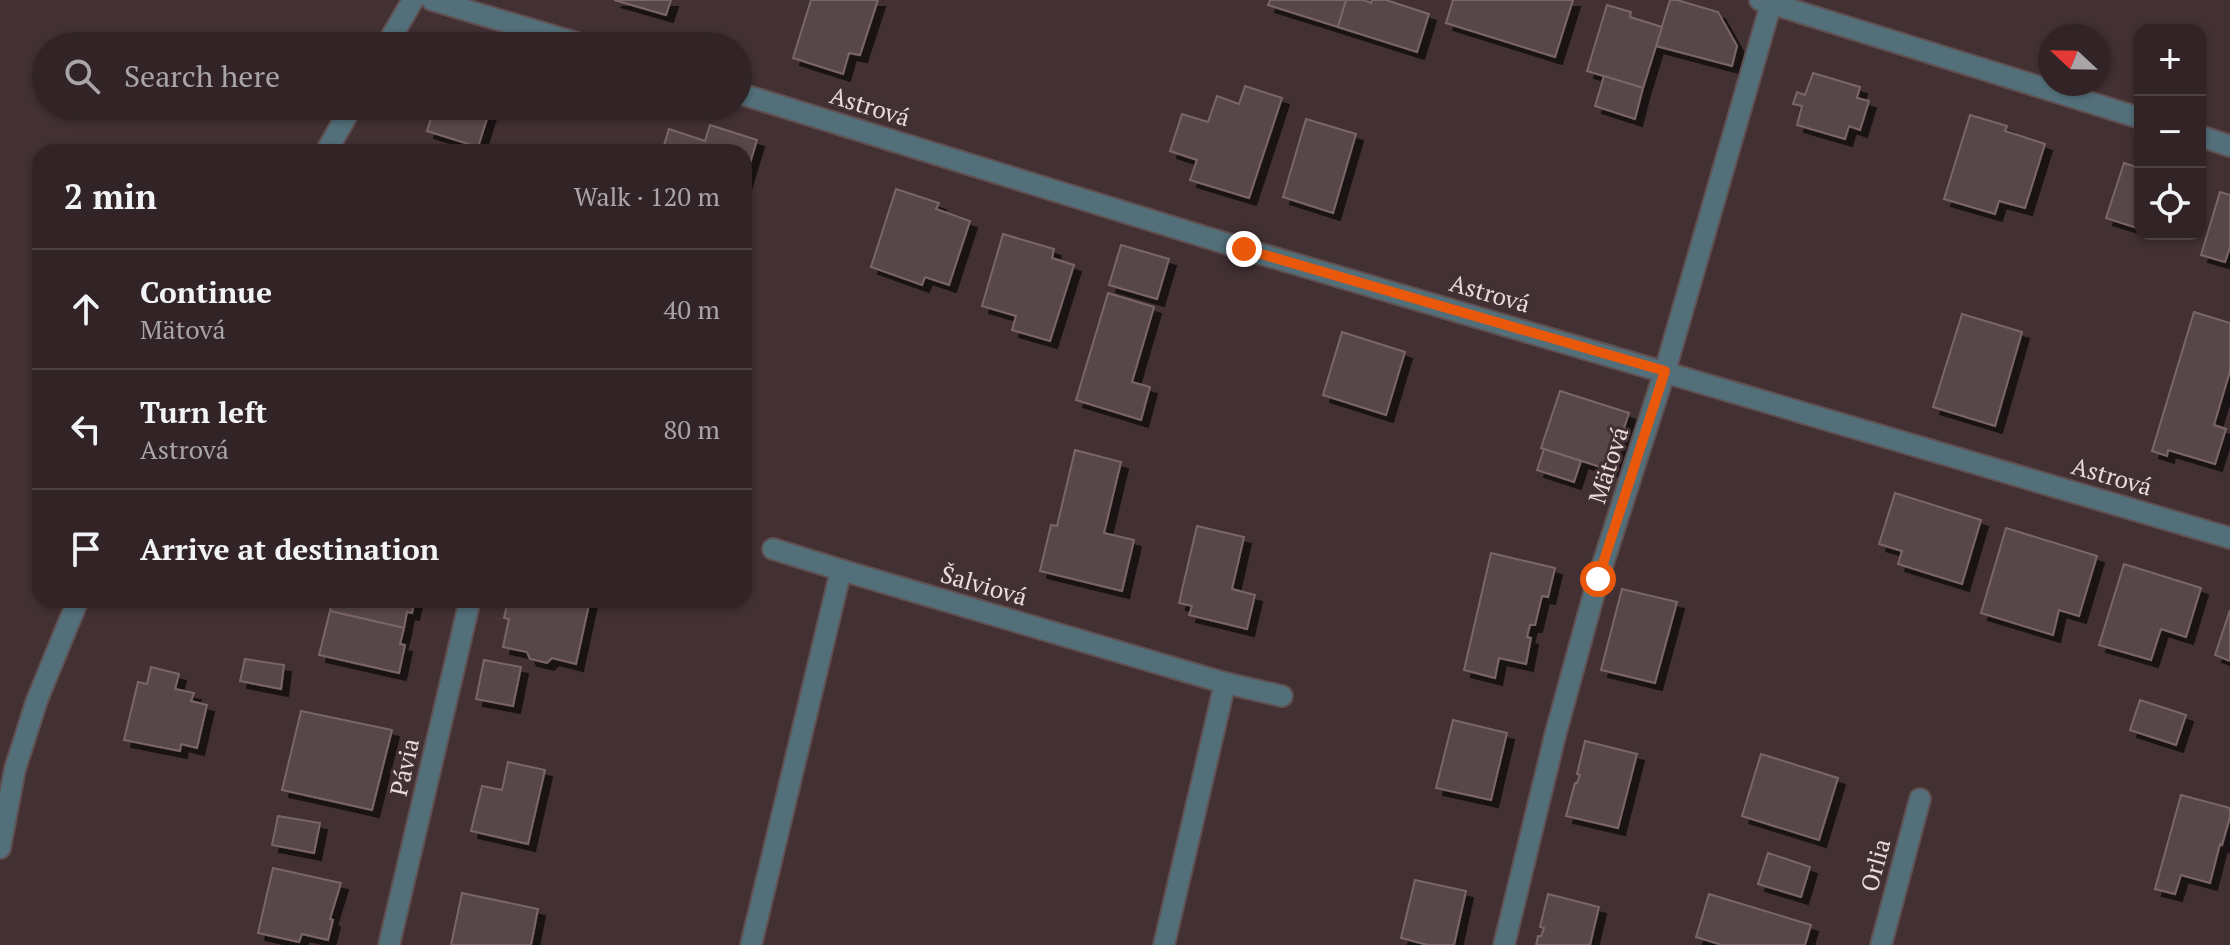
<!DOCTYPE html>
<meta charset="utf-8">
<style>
:root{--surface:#322426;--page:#3a2c2e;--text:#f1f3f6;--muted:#a8a4a7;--line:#4d4143}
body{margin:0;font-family:"PT Serif",serif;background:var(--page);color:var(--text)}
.controls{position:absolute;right:24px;top:24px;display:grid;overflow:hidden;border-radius:16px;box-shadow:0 2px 6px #0004}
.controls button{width:72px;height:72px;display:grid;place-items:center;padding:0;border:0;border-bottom:2px solid var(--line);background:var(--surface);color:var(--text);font:40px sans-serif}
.compass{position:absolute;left:2038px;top:24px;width:72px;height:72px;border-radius:50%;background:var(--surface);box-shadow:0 2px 6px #0004;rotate:292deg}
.stop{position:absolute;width:24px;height:24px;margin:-18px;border:6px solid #ea580c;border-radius:50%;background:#fff}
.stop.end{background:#ea580c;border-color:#fff;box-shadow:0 2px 8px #0008}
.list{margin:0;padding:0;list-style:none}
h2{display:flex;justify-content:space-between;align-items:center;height:104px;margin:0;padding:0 32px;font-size:34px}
h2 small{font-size:26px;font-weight:400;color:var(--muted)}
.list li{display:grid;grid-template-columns:52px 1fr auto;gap:24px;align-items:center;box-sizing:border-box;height:120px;padding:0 32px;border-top:2px solid var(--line)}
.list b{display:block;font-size:30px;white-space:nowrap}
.list p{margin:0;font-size:26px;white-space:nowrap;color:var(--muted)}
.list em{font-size:26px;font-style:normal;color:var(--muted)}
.icon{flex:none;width:44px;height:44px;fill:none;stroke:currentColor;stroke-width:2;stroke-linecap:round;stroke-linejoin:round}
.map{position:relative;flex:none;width:2230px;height:945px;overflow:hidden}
.search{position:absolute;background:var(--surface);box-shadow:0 2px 6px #0004;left:32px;top:32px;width:720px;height:88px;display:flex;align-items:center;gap:20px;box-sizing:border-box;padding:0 28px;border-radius:44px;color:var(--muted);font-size:30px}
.panel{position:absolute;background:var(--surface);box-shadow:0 2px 6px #0004;left:32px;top:144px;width:720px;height:464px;border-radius:24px}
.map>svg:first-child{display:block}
</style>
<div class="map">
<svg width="2230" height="945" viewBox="0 0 2230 945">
<defs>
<filter id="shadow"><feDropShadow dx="7" dy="7" stdDeviation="0" flood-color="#0009"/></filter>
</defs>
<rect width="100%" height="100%" fill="#423033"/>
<!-- building -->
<g fill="#594649" stroke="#7a6568" stroke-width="2" filter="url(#shadow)">
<polygon points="614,0 671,0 666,15"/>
<polygon points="811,0 878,0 860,55 849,53 843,74 793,58"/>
<polygon points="1270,0 1346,0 1338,27 1268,5"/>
<polygon points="1346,0 1363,0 1371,3 1372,0 1386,0 1429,14 1417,52 1338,27"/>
<polygon points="1453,0 1573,0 1555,57 1446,23"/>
<polygon points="1670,0 1677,0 1718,12 1737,46 1732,66 1656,46"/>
<polygon points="1607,5 1631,12 1630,17 1662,27 1643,88 1587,71"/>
<polygon points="1813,73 1860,87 1857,98 1869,101 1860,130 1849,126 1845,139 1797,125 1802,106 1793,104 1797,92 1805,95"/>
<polygon points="1604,76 1643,88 1635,119 1595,106"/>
<polygon points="1245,86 1282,98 1249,198 1190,180 1197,160 1170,151 1182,114 1208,122 1217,96 1239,104"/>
<polygon points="435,106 491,106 478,147 427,131"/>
<polygon points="1970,115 2007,126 2005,131 2045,144 2025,208 1999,201 1995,214 1944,199"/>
<polygon points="1306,119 1356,134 1333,213 1283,197"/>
<polygon points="710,125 757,140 744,183 744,152 662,152 669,129 705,141"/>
<polygon points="2124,163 2140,168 2140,229 2106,218"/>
<polygon points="896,189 939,203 936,209 970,221 949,285 925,277 922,285 871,267"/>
<polygon points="2220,192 2230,195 2230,247 2225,262 2201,255"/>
<polygon points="1003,234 1054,249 1052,258 1074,265 1050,341 1012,330 1016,316 982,306"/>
<polygon points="1121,245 1169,259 1157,299 1109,285"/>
<polygon points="1108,293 1154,307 1132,382 1150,387 1141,420 1076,400"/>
<polygon points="2194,312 2230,323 2230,371 2214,425 2226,429 2215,464 2168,450 2167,456 2152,451"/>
<polygon points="1962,314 2022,332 1995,426 1933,407"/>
<polygon points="1342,332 1405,352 1386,415 1323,395"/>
<polygon points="1560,391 1629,413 1610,470 1541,448"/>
<polygon points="1544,449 1581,461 1574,482 1537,470"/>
<polygon points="1075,450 1121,462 1104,533 1134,540 1122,591 1040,571 1051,525 1057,526"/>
<polygon points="1895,493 1981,520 1962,584 1898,564 1902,551 1879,544"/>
<polygon points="1197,526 1244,537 1232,589 1255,595 1247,629 1189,615 1192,606 1179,603"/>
<polygon points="2006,528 2097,556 2079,616 2059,610 2053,635 1981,613"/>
<polygon points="1491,553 1555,568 1548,597 1542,596 1535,625 1530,625 1527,637 1531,638 1526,664 1499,658 1495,678 1464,670"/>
<polygon points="2124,564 2201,588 2186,637 2161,629 2151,660 2099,645"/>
<polygon points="1622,589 1677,602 1655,683 1601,670"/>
<polygon points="332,600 415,600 412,613 407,612 404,628 330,611"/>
<polygon points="508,600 590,600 576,664 552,658 547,663 530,659 527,652 503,647 509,619 504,618"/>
<polygon points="2230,610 2230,661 2215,655"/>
<polygon points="330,611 404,628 400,644 405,645 399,673 319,655"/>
<polygon points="245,659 284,665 281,689 240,681"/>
<polygon points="484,660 521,667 513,706 476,699"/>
<polygon points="151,667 179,674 175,689 194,693 191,701 207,705 197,748 181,744 180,751 124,740 138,682 147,684"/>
<polygon points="2140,700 2186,715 2176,745 2130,730"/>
<polygon points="301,711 392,730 372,810 282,790"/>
<polygon points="1453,720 1507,733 1491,800 1436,788"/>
<polygon points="1585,741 1637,754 1618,828 1566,816 1575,783 1577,783 1580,775 1577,774"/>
<polygon points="1761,754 1838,778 1819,840 1742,816"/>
<polygon points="508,762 545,770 528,844 471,831 482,786 502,790"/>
<polygon points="2181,795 2230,808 2230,817 2222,845 2220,844 2210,883 2181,875 2175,894 2155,889"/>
<polygon points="278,816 320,823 314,853 272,845"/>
<polygon points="1768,853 1810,867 1801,897 1758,884"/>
<polygon points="273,868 341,883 330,919 333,920 328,940 302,934 299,942 258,933"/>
<polygon points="1415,880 1466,891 1454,945 1428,945 1401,938"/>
<polygon points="462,893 538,909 531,945 451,945"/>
<polygon points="1548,894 1599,907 1590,945 1536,945 1538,936 1541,936 1544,928 1540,927"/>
<polygon points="1709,894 1811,925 1805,945 1722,945 1696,937"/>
</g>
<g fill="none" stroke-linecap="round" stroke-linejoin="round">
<!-- service casing -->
<g stroke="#604f51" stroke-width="24">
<polyline id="service" points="1225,683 1282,696"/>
</g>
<!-- minor casing -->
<g stroke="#604f51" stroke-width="24">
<g id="minor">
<polyline points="432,0 587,46"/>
<polyline points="1760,0 2140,118"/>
<polyline points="386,46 413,0"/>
<polyline points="738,93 1244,249 2230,538"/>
<polyline points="2200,136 2230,146"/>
<polyline points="326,152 352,106"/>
<polyline points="773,549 841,570"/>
<polyline points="0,848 15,769 37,700 78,600"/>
<polyline points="389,945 470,600"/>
<polyline points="751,945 841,570 1225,683 1164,945"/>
<polyline points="1504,945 1556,732 1598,579 1665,371 1771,4"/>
<polyline points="1881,945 1920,799"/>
</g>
</g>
<!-- service -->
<use href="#service" stroke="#536f79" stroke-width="20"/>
<!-- minor -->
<use href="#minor" stroke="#536f79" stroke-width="20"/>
</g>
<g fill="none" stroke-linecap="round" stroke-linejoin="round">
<!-- route -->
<polyline stroke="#ea580c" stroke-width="10" points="1244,249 1665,371 1598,579"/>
</g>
<g text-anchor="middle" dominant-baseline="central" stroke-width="6" stroke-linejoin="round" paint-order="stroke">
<!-- street labels -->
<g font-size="24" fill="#e7dbdc" stroke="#423033">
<text transform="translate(870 106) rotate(17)">Astrová</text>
<text transform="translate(1490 293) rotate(16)">Astrová</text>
<text transform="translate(1608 465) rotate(-72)">Mätová</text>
<text transform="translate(2112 476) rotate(16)">Astrová</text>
<text transform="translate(984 585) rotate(16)">Šalviová</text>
<text transform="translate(404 767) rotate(-77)">Pávia</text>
<text transform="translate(1875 865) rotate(-75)">Orlia</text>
</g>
</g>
</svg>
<div class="controls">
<button>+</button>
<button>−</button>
<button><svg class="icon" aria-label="locate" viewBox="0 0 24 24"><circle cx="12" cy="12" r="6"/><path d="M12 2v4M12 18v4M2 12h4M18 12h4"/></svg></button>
</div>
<svg class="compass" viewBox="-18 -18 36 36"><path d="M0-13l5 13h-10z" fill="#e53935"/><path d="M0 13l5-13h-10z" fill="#a8a4a7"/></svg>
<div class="stop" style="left:1598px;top:579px"></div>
<div class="stop end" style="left:1244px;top:249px"></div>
<div class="search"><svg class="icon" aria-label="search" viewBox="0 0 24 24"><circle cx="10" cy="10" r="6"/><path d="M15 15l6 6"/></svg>Search here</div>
<section class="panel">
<h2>2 min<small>Walk · 120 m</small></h2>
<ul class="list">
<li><svg class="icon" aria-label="ahead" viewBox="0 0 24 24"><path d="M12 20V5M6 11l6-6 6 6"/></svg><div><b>Continue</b><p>Mätová</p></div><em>40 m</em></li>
<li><svg class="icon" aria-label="left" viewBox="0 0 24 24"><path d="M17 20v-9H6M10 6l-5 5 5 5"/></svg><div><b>Turn left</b><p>Astrová</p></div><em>80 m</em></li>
<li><svg class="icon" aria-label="arrive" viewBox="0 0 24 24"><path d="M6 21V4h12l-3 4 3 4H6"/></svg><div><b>Arrive at destination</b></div></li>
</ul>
</section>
</div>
